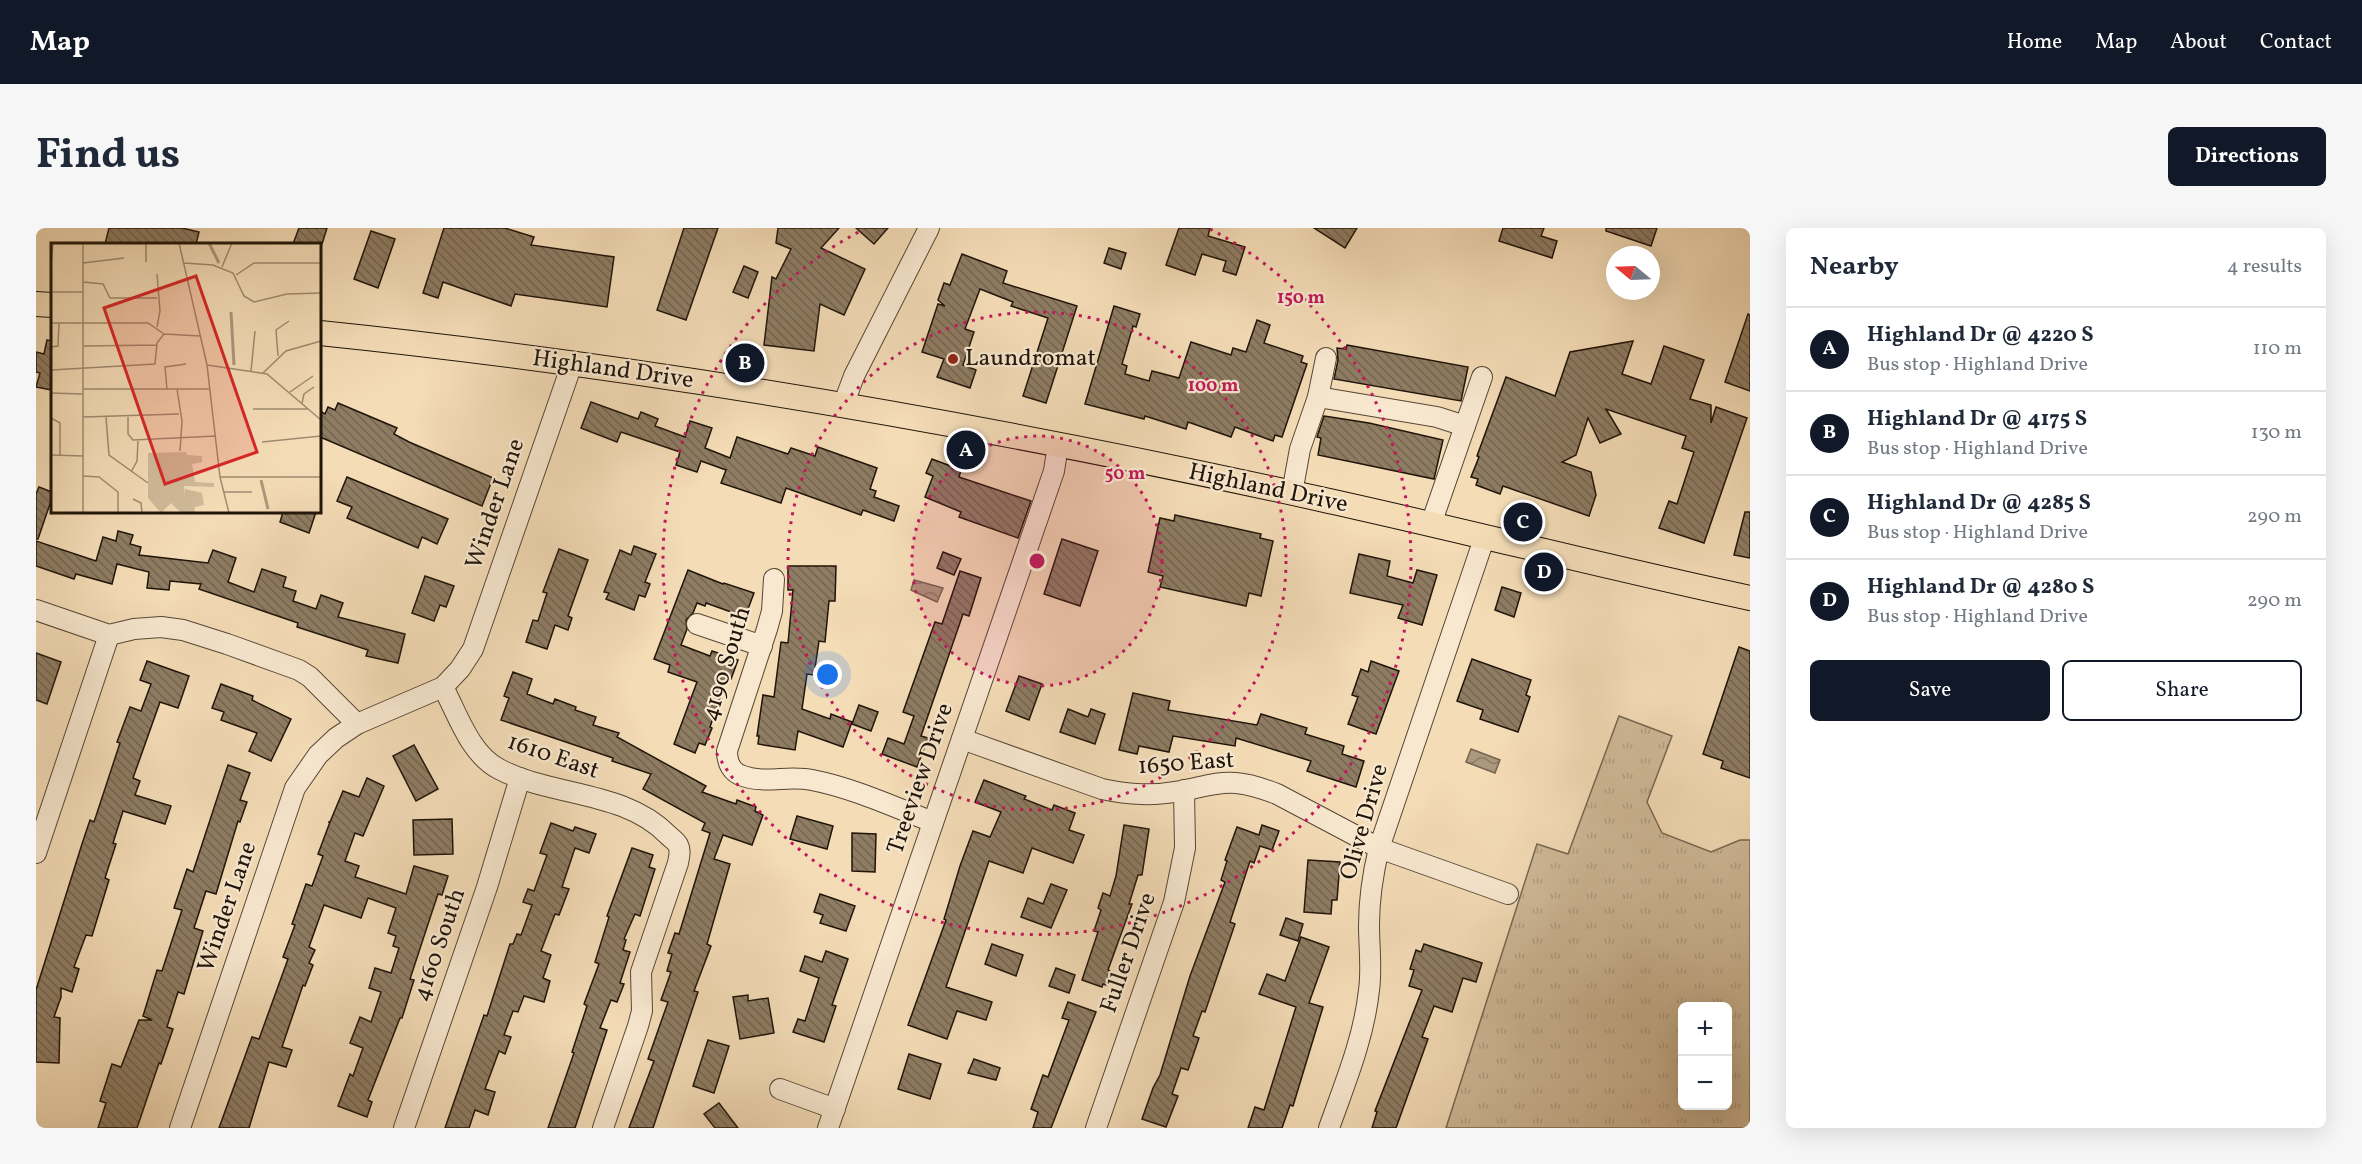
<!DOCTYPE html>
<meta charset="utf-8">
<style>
:root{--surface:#fff;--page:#f6f6f7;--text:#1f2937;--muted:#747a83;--line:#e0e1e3;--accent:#111827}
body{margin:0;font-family:Vollkorn,serif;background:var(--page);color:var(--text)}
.controls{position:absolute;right:18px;bottom:18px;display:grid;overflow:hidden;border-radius:9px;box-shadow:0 6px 24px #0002}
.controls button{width:54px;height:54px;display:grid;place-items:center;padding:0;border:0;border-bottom:2px solid var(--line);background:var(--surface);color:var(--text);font:30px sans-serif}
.compass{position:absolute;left:1570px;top:18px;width:54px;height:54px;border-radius:50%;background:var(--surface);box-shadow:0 6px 24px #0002;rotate:289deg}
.you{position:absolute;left:792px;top:447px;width:21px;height:21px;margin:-15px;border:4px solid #fff;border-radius:50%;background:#1a73e8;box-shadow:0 0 0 9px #1a73e833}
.badge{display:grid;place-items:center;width:39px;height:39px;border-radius:50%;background:var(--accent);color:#fff;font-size:20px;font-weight:700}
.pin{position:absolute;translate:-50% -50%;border:3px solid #fff;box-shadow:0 2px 6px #0006}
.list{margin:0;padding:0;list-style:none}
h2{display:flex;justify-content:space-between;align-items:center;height:78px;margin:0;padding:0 24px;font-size:26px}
h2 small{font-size:20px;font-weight:400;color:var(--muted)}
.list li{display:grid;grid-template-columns:39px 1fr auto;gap:18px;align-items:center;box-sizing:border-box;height:84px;padding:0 24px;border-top:2px solid var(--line)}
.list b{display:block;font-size:22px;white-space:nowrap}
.list p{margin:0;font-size:20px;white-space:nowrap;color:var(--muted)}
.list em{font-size:20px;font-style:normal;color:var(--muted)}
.actions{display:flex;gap:12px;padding:18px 24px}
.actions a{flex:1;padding:14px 0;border:2px solid var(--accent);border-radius:9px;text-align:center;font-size:21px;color:var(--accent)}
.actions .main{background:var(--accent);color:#fff}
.map{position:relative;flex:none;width:1714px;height:900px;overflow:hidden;border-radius:9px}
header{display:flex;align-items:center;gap:36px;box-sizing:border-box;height:84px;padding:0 30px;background:var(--accent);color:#fff}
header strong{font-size:28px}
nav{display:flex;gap:33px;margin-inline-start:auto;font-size:21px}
.intro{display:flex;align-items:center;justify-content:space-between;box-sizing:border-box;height:144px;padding:0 36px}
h1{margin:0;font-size:42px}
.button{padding:15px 27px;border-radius:9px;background:var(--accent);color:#fff;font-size:21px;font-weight:700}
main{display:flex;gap:36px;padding:0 36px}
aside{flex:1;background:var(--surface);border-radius:9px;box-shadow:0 6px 24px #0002}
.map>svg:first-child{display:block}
</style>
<header>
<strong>Map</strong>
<nav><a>Home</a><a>Map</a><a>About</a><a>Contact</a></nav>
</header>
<div class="intro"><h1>Find us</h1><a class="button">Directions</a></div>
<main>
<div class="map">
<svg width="1714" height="900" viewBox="0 0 1714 900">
<defs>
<pattern id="grass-tufts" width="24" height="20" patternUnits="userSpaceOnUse" patternTransform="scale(1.5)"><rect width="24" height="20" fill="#d0ba99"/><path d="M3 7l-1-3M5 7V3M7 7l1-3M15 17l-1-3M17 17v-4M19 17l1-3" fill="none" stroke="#b29f82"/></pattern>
<pattern id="water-waves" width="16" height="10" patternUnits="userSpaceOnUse" patternTransform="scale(1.5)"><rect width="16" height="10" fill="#ac987c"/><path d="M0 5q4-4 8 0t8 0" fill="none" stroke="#8c7b64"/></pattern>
<pattern id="building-back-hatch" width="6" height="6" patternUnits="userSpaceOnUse" patternTransform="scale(1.5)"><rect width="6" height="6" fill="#8e7c63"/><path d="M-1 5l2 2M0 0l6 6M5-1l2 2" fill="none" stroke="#746450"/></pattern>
</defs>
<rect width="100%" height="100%" fill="#f4dcb7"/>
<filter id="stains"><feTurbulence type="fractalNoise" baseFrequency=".00333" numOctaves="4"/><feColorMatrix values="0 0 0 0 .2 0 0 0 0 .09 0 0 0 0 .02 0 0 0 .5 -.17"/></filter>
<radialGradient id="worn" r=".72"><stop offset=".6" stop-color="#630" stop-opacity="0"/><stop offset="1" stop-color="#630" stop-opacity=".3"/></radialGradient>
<!-- grass -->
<path fill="url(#grass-tufts)" stroke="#786851" stroke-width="1.5" fill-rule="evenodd" d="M1583,488L1636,508L1611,574L1626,605L1675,624L1704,612H1714V900H1410L1501,616L1532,626ZM1646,778H1692V878H1646Z"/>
<!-- water -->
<g fill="url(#water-waves)" stroke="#74644e" stroke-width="1.5">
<polygon points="878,352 907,360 901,374 875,362"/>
<polygon points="1435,521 1464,532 1459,545 1430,534"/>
</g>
<!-- building -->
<g fill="url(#building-back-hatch)" stroke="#201509" stroke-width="1.5">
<polygon points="73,0 146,0 163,4 160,16 69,16"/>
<polygon points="263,0 291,0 286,16 257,16"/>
<polygon points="408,0 469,0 498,9 495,17 578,29 571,79 479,66 475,78 407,54 402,70 387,65"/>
<polygon points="648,0 682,0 650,92 621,82"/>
<polygon points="742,0 803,0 785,20 829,41 808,87 784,76 778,123 728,117 736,49 740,51 755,21 740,15"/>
<polygon points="820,0 852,0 838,16"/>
<polygon points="1143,0 1174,0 1172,8 1209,19 1200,47 1187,43 1190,33 1166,26 1159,47 1130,37"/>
<polygon points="1278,0 1321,0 1309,20"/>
<polygon points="1467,0 1508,0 1505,8 1521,13 1516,30 1463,13"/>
<polygon points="1570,0 1621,0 1615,18 1570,3"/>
<polygon points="335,3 359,11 342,60 318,51"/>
<polygon points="1073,20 1090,25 1085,41 1068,35"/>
<polygon points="926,26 971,43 967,55 1041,78 1010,175 987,168 1012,90 975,78 977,74 944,61 929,101 938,104 927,137 940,142 934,160 901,149 908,131 886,124 902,76 909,78 902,72 908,55 914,57"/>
<polygon points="708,38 722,44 712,70 697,64"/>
<polygon points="1078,78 1104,86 1100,99 1097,98 1086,136 1091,138 1089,146 1113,153 1116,143 1143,150 1155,114 1195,127 1197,120 1210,124 1221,92 1234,97 1228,115 1267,128 1265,134 1271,136 1246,209 1239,207 1237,213 1199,199 1195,209 1152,194 1150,201 1109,188 1108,191 1049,176"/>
<polygon points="1712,86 1714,87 1714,163 1689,154"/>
<polygon points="11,112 16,113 16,162 0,159 4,145 0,144 0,124 8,126"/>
<polygon points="1597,113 1586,146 1615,156 1628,118 1668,132 1654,171 1675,177 1675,195 1680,179 1711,190 1668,315 1623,300 1633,273 1641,276 1658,224 1646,220 1650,208 1570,181 1585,206 1564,215 1552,190 1540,227 1526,234 1555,244 1560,267 1553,288 1467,258 1464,266 1440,257 1442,251 1435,249 1443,229 1441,228 1470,149 1519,168 1534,124"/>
<polygon points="1311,117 1432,139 1425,173 1298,151 1302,132 1301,120 1310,121"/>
<polygon points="555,174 602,191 605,184 622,191 619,198 649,209 654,193 676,200 669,220 694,230 701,209 752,226 755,220 779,228 782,219 841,240 834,261 840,263 838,269 863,278 858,293 827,282 825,287 750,260 745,275 685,255 690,242 665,233 661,244 640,237 644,224 585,204 581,214 545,200"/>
<polygon points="302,175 361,200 358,206 373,214 457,250 446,278 284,209 284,183 289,186 292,179 299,182"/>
<polygon points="1288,188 1333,195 1407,212 1398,251 1282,227 1285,210 1281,209"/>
<polygon points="896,231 925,242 923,249 995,273 982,310 923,289 925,284 889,269 897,248 890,245"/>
<polygon points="311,249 412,291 401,316 386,309 382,320 311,290 316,279 301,273"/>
<polygon points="3,259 16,264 16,270 2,311 0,311 0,266"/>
<polygon points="247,284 280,284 273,305 244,294"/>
<polygon points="1709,284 1714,284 1714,330 1698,327"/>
<polygon points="1139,287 1225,306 1224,310 1237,313 1225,368 1213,365 1210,378 1124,359 1127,348 1112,344 1124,290 1138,293"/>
<polygon points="82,303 97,307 94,316 105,319 103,327 172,335 177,322 200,330 192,354 218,364 226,341 250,349 247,359 260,363 257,373 280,381 285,367 307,375 302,389 369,406 362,435 330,428 332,422 261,399 262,395 163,361 165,356 134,353 133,362 111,360 113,344 81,336 76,356 40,346 38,351 0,338 0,313 60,333 67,309 80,313"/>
<polygon points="1026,311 1062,323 1044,378 1008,366"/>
<polygon points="598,318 620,326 609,354 614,356 609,369 603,367 598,382 570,371 573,365 568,364 584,322 595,327"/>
<polygon points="523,321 552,332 532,388 536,390 532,402 519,397 511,421 490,414 497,392 502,393 511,365 507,364"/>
<polygon points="907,324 925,331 918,347 901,340"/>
<polygon points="1323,326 1354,333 1351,348 1377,355 1381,342 1401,347 1386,397 1362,390 1367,377 1314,365"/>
<polygon points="752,338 800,338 799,373 793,373 789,414 783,413 778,447 771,446 766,481 794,491 795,486 816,494 807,519 762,503 759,522 722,516 723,508 721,508 727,467 738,469 745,414 752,415 757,362 752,362"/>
<polygon points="652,342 687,356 688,355 718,365 709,389 670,375 669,378 661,375 657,385 650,392 651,401 645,417 674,428 676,423 702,432 695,451 691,450 674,499 676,500 669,517 663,515 659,525 638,516 661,454 632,444 634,437 618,431"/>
<polygon points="924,343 945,350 933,388 927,386 885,508 892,510 881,539 846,526 852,510 868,516 878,488 867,484 899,394 906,396"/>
<polygon points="389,348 418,358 410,379 404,377 398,393 376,385"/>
<polygon points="1466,359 1485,365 1478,389 1459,382"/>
<polygon points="1703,419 1714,423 1714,550 1685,540 1687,533 1667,526"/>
<polygon points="0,425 25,434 11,476 0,472"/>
<polygon points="1436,431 1495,452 1490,467 1494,469 1482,504 1444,491 1447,482 1421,473"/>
<polygon points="111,433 153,448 142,480 124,474 97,550 104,553 99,567 135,578 129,596 87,583 77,615 80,616 69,650 73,652 56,708 50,707 38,739 43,741 36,764 25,760 25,769 18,789 24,790 23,835 0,834 0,762 46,616 54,592 58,594 84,515 81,514 94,479 105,483 115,456 104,452"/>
<polygon points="1335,433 1363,443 1340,506 1312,496 1322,469 1316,467 1325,441 1332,444"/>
<polygon points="477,444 496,451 491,466 517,476 519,471 540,479 539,482 560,489 557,497 583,505 581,509 670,558 666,564 700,576 701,572 720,579 719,583 727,587 716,617 687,607 678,631 694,636 671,716 675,718 658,763 662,764 617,900 593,900 618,833 612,831 632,774 625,772 635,744 631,743 636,726 632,725 639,705 643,706 674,605 666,602 669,595 607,561 615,546 576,533 577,530 465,492 473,470 468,468"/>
<polygon points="983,448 1006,456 993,492 970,483"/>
<polygon points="185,456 217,468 216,472 255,491 235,533 213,523 221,505 185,492 188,484 176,480"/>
<polygon points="1097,465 1134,473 1132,482 1221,497 1225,486 1271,500 1269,506 1308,518 1306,526 1328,533 1320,559 1271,543 1275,533 1200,510 1199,518 1137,508 1133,524 1103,518 1101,526 1083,522"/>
<polygon points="823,477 842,484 835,503 816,496"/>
<polygon points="1032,481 1052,489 1055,481 1069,486 1059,516 1024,504"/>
<polygon points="378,517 402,561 380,573 357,528"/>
<polygon points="192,537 214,545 204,572 211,574 204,594 202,593 180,666 170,663 158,700 167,703 148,766 142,764 131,799 137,801 125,836 123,835 101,900 62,900 70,875 64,873 76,836 85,839 103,792 116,792 107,788 121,742 126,743 146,682 138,680 151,641 157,644"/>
<polygon points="331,550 348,558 327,608 319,605 309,633 323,638 319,649 370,666 378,638 412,648 406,667 402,666 396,684 374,751 378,752 366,790 364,790 332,872 336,874 331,889 302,878 314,846 317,848 327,820 314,815 324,789 335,794 345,764 333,760 339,740 355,745 363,720 357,718 360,708 352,705 360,680 332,670 325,690 288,677 273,719 279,722 273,735 277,737 269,758 267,757 246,819 256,822 250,839 233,834 213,900 183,900 216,809 223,811 252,731 247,729 259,697 256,696 270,656 276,658 287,628 282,626 294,594 292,594 294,594 307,563 323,569"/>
<polygon points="948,552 990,568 988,571 1016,582 1018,577 1039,585 1033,602 1048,607 1037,635 996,620 987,645 953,633 910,759 956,774 950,792 921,783 911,811 872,797 910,692 908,691 924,638 937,603 954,609 965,584 939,574"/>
<polygon points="761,588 797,598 791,621 754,611"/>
<polygon points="416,591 417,626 378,627 377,592"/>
<polygon points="515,595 537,603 539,599 560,606 553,625 539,620 526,659 533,661 523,687 519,686 505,723 515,727 507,750 514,753 508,774 488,768 482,784 477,783 468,807 475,809 469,826 463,823 449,861 459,864 452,887 439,882 433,900 409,900 448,787 451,788 474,716 477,716 481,706 485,707 496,677 487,674 492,661 498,663 511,627 504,625"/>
<polygon points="1088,597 1113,601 1106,647 1102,647 1093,676 1096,676 1072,742 1074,743 1070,757 1067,756 1066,759 1046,752 1062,704 1058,703 1065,682 1062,680 1067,665 1074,668 1080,648"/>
<polygon points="1226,597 1243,603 1236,622 1224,618 1218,635 1214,633 1194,694 1199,696 1169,784 1166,783 1157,808 1163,810 1152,842 1145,840 1136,866 1142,868 1130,899 1106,891 1117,860 1124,847 1154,748 1189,654 1185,652 1191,633 1189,632 1201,599 1223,607"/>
<polygon points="816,605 840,606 839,644 816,643"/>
<polygon points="596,620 617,627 613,639 619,641 604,688 599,686 588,711 590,712 587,722 594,724 584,755 588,756 581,774 575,772 564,800 571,802 539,900 512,900 538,825 536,824 551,778 548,776 563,736 559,734 573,689 571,688"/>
<polygon points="1272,632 1304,634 1301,672 1296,672 1295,686 1268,684"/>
<polygon points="1015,656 1031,662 1015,700 985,689 992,670 1007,676"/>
<polygon points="784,666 819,678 810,703 784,695 787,687 778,684"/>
<polygon points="1250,690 1267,696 1262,713 1244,707"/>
<polygon points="1265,709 1293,719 1273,775 1287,779 1257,878 1254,877 1246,900 1212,900 1219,879 1228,882 1260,779 1223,766 1231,746 1249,753"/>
<polygon points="956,716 987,727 980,748 949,736"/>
<polygon points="1388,716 1446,735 1440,754 1427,750 1416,784 1398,778 1386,809 1392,811 1360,900 1336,900 1341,884 1339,883 1386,762 1373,758 1378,742 1374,741 1380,722 1385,724"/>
<polygon points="790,723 812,731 796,777 800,778 788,814 757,804 762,791 769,793 783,750 764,743 769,728 786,734"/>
<polygon points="1020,740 1039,747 1033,765 1013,758"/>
<polygon points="712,767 712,773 732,770 738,805 704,811 697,769"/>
<polygon points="1032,774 1060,784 1015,900 997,900 1002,884 995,881 1007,847 1012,849 1033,792 1026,790"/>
<polygon points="672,812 693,818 678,865 657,858"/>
<polygon points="873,826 905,836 894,871 862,861"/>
<polygon points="938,831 964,840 960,852 932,845"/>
<polygon points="683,875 702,900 679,900 668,886"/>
</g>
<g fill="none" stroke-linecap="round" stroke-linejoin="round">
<!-- minor casing -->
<g stroke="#554734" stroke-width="22">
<g id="minor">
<polyline points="1282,169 1401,189 1429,198"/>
<polyline points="808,175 818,148 893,0"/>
<polyline points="1256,265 1264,221 1282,169 1290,130"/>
<polyline points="1395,296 1446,149"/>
<path d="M738,351L736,383L731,401L691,523C691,535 696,545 707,548C729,556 753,547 776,552C817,560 858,579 897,594"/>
<polyline points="0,382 73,407 98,401 125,399 147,402 191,416 263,442 274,449 321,496"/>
<polyline points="661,396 726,418"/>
<path d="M407,459C422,487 434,526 463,541C516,569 588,562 632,607C635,610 640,613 642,617C645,623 643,629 642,635L605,744L606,783L602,798L567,900"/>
<path d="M926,511L1066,561C1094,567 1117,568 1145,563C1163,560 1181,553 1200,555C1214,556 1228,561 1241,566L1343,620L1472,666"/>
<polyline points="0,625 73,407"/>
<polyline points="744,861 799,881"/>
<polyline points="144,900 259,560 282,527 300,510 321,496 407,459 424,441 437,421 536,136"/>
<polyline points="368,900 451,659 484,550"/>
<polyline points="792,900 1018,243 1022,217"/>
<polyline points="1060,900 1138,674 1149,620 1148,562"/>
<path d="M1293,900C1309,855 1328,810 1333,762C1336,741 1333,719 1333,697C1333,671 1337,645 1343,620L1449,308"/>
</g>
</g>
<!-- major casing -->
<g stroke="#201509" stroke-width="26">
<g id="major">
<polyline points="0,76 16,77"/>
<path d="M284,105C623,140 960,199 1293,273C1434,304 1573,340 1714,370"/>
</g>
</g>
<!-- minor -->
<use href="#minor" stroke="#f8e8d0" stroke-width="20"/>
<!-- major -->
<use href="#major" stroke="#f4dcb7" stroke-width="24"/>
</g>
<!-- distance rings -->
<circle cx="1001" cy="333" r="125" fill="#c2185b" fill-opacity=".12"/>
<g fill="none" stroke="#c2185b" stroke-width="3" stroke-dasharray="3 6">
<circle cx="1001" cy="333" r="125"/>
<circle cx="1001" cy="333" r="249"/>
<path d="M1174 1A374 374 0 1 1 828 1"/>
</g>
<!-- markers -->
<circle fill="#8f2418" stroke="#f8e8d0" stroke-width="2" cx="917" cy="131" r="6"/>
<g text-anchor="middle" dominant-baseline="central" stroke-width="4.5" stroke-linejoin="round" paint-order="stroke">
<!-- poi labels -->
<g font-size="24" fill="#201509" stroke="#f8e8d0" text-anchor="start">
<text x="929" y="131">Laundromat</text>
</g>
<!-- street labels -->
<g font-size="24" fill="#201509" stroke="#f8e8d0">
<text transform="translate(577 142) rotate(8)">Highland Drive</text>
<text transform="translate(1232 261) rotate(12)">Highland Drive</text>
<text transform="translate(460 276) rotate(-71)">Winder Lane</text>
<text transform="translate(691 436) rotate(-73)">4190 South</text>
<text transform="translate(517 529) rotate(19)">1610 East</text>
<text transform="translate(1150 536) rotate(-4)">1650 East</text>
<text transform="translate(885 551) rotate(-71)">Treeview Drive</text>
<text transform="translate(1329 594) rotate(-74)">Olive Drive</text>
<text transform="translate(192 679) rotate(-71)">Winder Lane</text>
<text transform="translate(404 717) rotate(-71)">4160 South</text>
<text transform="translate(1093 725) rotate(-71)">Fuller Drive</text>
</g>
</g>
<!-- overview -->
<g transform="translate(15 15)">
<rect width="270" height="270" fill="#f4dcb7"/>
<path d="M135,209L136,212L151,213V219L141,221L144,239L163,240V244L133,243L134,253V246L151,250L153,262L144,264L143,270L129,269L120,260L110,270L97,255V210Z" fill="#d0ba99"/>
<path fill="none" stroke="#ac987c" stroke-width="3" d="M158,0L168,20M180,69L183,122M210,237L217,266"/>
<path fill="none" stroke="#9f8c71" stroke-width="1.5" d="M32,0V270M95,0V19M128,0L156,122L169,234L178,270M32,20L73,15M133,20L162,22L182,30L193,53L203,59L236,51L270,50M0,21L2,0M171,24L181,0M185,32L203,20H270M32,39L52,41L59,55H106M0,49H31M0,80H97L113,91M106,84L109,68L106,31M113,91L149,93M33,103L106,102M0,104L7,103L8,80M227,113L225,87L238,78M156,122L216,131L270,177M0,127L104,121L106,100L113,91M200,128L204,88M212,130L235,108L270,98M32,146H159M116,146L114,124L135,121M126,146L131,178L129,208M239,149L262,133M0,150L31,151M251,160L253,151L263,144M202,166H257M32,174L128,171M55,174L58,212L97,240M77,174V191L82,197L165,193M0,175L9,180V213M211,199L270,193M0,212L32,213M80,229L86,218L87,198M32,233L48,234L67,249V270M169,234H270M173,249H201M82,256L90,260L91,270"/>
<path fill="#d62828" fill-opacity="0.15" stroke="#d62828" stroke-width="3" d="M145,33L206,209L114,241L53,65Z"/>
<rect width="270" height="270" fill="none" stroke="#201509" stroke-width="3"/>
</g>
<circle cx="1001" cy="333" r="9" fill="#c2185b" stroke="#f8e8d0" stroke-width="3"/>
<g font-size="18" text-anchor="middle" font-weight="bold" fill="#c2185b" stroke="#f8e8d0" stroke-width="4.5" stroke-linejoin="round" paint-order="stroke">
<text x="1265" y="75">150 m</text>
<text x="1177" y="163">100 m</text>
<text x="1089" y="251">50 m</text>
</g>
<rect width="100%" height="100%" filter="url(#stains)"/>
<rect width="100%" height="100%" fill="url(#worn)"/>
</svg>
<div class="controls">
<button>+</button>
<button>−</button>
</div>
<svg class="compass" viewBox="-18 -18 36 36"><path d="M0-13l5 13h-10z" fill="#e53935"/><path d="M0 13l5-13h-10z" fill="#747a83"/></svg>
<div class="you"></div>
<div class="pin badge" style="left:930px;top:222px">A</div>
<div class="pin badge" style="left:709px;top:135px">B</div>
<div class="pin badge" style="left:1487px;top:294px">C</div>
<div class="pin badge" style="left:1508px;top:344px">D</div>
</div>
<aside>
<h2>Nearby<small>4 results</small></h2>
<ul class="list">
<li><span class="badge">A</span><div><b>Highland Dr @ 4220 S</b><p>Bus stop · Highland Drive</p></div><em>110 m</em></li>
<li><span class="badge">B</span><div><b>Highland Dr @ 4175 S</b><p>Bus stop · Highland Drive</p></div><em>130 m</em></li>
<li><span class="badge">C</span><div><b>Highland Dr @ 4285 S</b><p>Bus stop · Highland Drive</p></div><em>290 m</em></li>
<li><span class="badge">D</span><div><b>Highland Dr @ 4280 S</b><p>Bus stop · Highland Drive</p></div><em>290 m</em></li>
</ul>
<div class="actions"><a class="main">Save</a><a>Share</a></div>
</aside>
</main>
